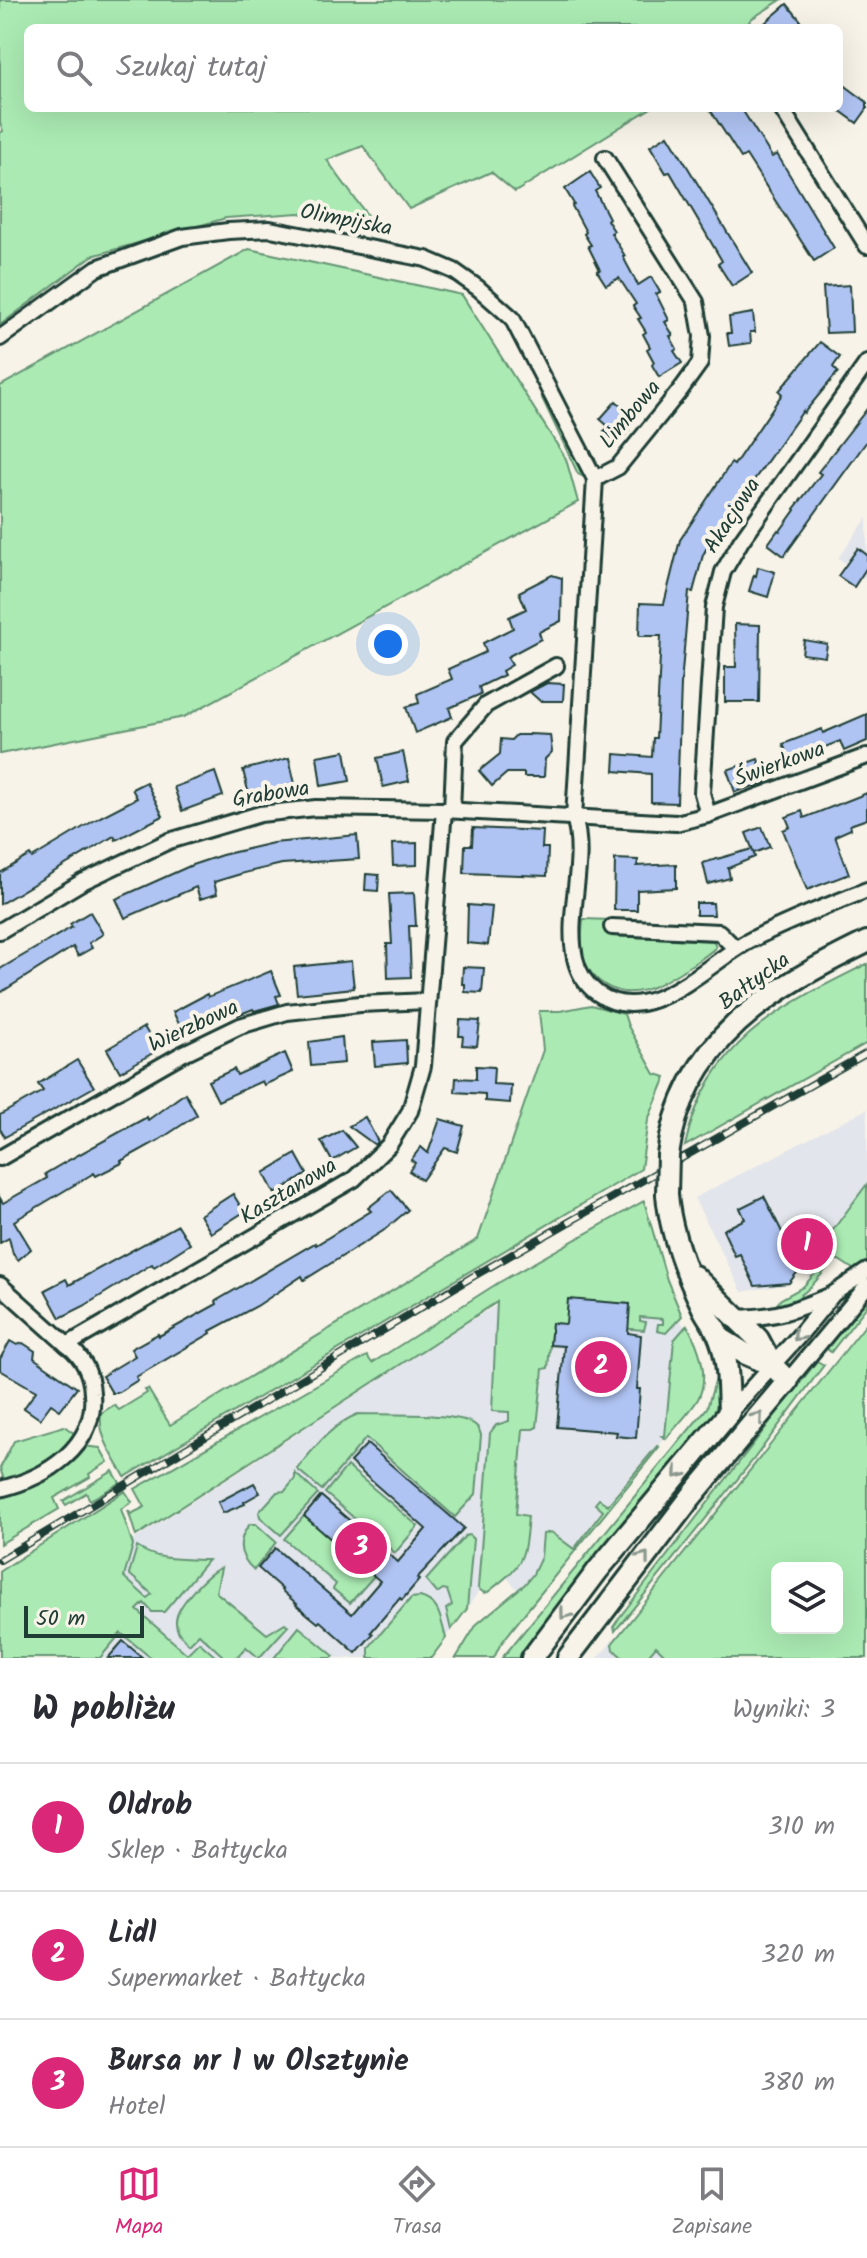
<!DOCTYPE html>
<html lang="pl">
<meta charset="utf-8">
<style>
:root{--surface:#fff;--page:#f7f7f7;--text:#2b2b33;--muted:#7c7c81;--line:#e1e1e2;--accent:#db2777}
body{margin:0;font-family:Kalam,sans-serif;background:var(--page);color:var(--text)}
.controls{position:absolute;right:24px;bottom:24px;display:grid;overflow:hidden;border-radius:12px;box-shadow:0 8px 32px #0002}
.controls button{width:72px;height:72px;display:grid;place-items:center;padding:0;border:0;border-bottom:2px solid var(--line);background:var(--surface);color:var(--text);font:40px sans-serif}
.scale{position:absolute;left:24px;bottom:20px;width:120px;box-sizing:border-box;padding-left:8px;border:4px solid #1f3d34;border-top:0;font-size:22px;line-height:28px;white-space:nowrap;color:#1f3d34;-webkit-text-stroke:6px #f7f3e8;paint-order:stroke}
.you{position:absolute;left:388px;top:644px;width:28px;height:28px;margin:-20px;border:6px solid #fff;border-radius:50%;background:#1a73e8;box-shadow:0 0 0 12px #1a73e833}
.badge{display:grid;place-items:center;width:52px;height:52px;border-radius:50%;background:var(--accent);color:#fff;font-size:26px;font-weight:700}
.pin{position:absolute;translate:-50% -50%;border:4px solid #fff;box-shadow:0 2px 8px #0006}
.list{margin:0;padding:0;list-style:none}
h2{display:flex;justify-content:space-between;align-items:center;height:104px;margin:0;padding:0 32px;font-size:34px}
h2 small{font-size:26px;font-weight:400;color:var(--muted)}
.list li{display:grid;grid-template-columns:52px 1fr auto;gap:24px;align-items:center;box-sizing:border-box;height:128px;padding:0 32px;border-top:2px solid var(--line)}
.list b{display:block;font-size:30px;white-space:nowrap}
.list p{margin:0;font-size:26px;white-space:nowrap;color:var(--muted)}
.list em{font-size:26px;font-style:normal;color:var(--muted)}
.icon{flex:none;width:44px;height:44px;fill:none;stroke:currentColor;stroke-width:2;stroke-linecap:round;stroke-linejoin:round}
.map{position:relative;flex:none;width:867px;height:1658px;overflow:hidden}
.search{position:absolute;background:var(--surface);box-shadow:0 8px 32px #0002;left:24px;right:24px;top:24px;height:88px;display:flex;align-items:center;gap:20px;box-sizing:border-box;padding:0 28px;border-radius:12px;color:var(--muted);font-size:30px}
.sheet{height:488px;background:var(--surface)}
nav{display:flex;justify-content:space-around;align-items:center;box-sizing:border-box;height:112px;border-top:2px solid var(--line);background:var(--surface);font-size:22px;color:var(--muted)}
nav a{display:grid;justify-items:center;gap:4px}
nav .on{color:var(--accent)}
.map>svg:first-child{display:block}
</style>
<div class="map">
<svg width="867" height="1658" viewBox="0 0 867 1658">
<rect width="100%" height="100%" fill="#f7f3e8"/>
<filter id="ink" filterUnits="userSpaceOnUse"><feTurbulence type="fractalNoise" baseFrequency=".0125" numOctaves="2"/><feDisplacementMap in="SourceGraphic" scale="16" xChannelSelector="R" yChannelSelector="G"/><feConvolveMatrix kernelMatrix="1 2 1 2 8 2 1 2 1" color-interpolation-filters="sRGB"/></filter>
<g filter="url(#ink)">
<!-- built -->
<g fill="#e2e5eb">
<polygon points="867,518 867,580 838,558"/>
<polygon points="867,1109 867,1184 790,1284 742,1292 694,1198"/>
<polygon points="516,1294 673,1307 688,1333 683,1416 529,1603 497,1566 431,1658 0,1658 136,1538 470,1321"/>
<polygon points="683,1624 683,1658 598,1658 617,1635"/>
</g>
<!-- green -->
<g fill="#abebb3" stroke="#659474" stroke-width="2" fill-rule="evenodd">
<polygon points="0,0 781,0 751,19 745,28 28,28 28,108 651,108 515,192 491,172 409,209 363,146 327,160 374,225 299,213 226,218 92,256 0,325 0,133 3,131 0,123"/>
<polygon points="249,249 462,295 566,459 578,502 184,717 0,754 0,386"/>
<polygon points="544,393 573,447 582,476 578,474 542,398 542,394"/>
<path d="M583,919L611,920L612,936L713,941L716,947C707,956 696,962 685,969C661,984 633,1003 605,985C597,980 589,972 585,962C580,949 582,933 583,919Z"/>
<path d="M867,964V1043L685,1146C707,1042 780,1007 867,964Z"/>
<path d="M591,1005L624,1014L628,1026L655,1074L666,1077L648,1120L641,1169L125,1477C114,1457 98,1437 101,1413L114,1405L119,1410L147,1393L145,1390L148,1389L170,1425L478,1239L543,1050L539,1011H560Z"/>
<path d="M867,1184V1263L859,1273L839,1260H834C817,1280 803,1299 777,1309V1304L781,1299L803,1287L835,1251L830,1234Z"/>
<path d="M644,1201L667,1280L682,1316L666,1333L657,1331L658,1324H663V1319L640,1317V1321L646,1322L644,1330L552,1323L548,1368L543,1369L537,1427L533,1429H523L516,1514L528,1516C524,1561 524,1564 488,1592L484,1593L478,1588L490,1433L496,1425L509,1421V1412L492,1411L497,1302L136,1536L128,1510L131,1514L145,1507L135,1489L367,1356L372,1363L498,1283Z"/>
<polygon points="867,1298 867,1306 831,1352 827,1349"/>
<path d="M867,1323V1658H663L665,1655L656,1646L646,1658H623L613,1649L612,1644ZM777,1568H837V1628H777Z"/>
<path d="M687,1325C699,1346 710,1376 698,1399C690,1413 676,1426 666,1439L662,1436H665L674,1340Z"/>
<polygon points="817,1361 824,1365 753,1460 615,1631 614,1626 619,1618"/>
<polygon points="716,1378 722,1378 719,1402 709,1422 519,1658 502,1658 707,1408"/>
<path d="M358,1414C382,1415 457,1412 474,1424C479,1428 479,1429 481,1435L476,1494L455,1517L366,1438L322,1490L297,1469C315,1447 331,1425 358,1414Z"/>
<polygon points="64,1426 75,1434 60,1453 38,1470 4,1480 0,1468 14,1441"/>
<polygon points="82,1446 100,1448 108,1462 89,1474 90,1477 54,1498 59,1509 0,1544 0,1492"/>
<polygon points="657,1446 659,1447 524,1614 500,1645 494,1658 456,1658 477,1624 525,1584 533,1574 541,1557 543,1534 551,1532 574,1549 603,1511 595,1504 599,1499 608,1505"/>
<polygon points="347,1466 418,1526 395,1553 325,1493"/>
<polygon points="113,1471 120,1483 90,1500 86,1493 66,1505 63,1501"/>
<polygon points="295,1473 318,1494 281,1535 260,1517 259,1512 277,1492 285,1491 295,1479"/>
<path d="M125,1491L132,1502L121,1509L133,1545L124,1577L147,1598L152,1594L129,1574L137,1547C158,1561 182,1559 208,1560L164,1612H152L144,1603L137,1610L187,1654L199,1642L217,1658H151L121,1633L100,1658H0V1571Z"/>
<polygon points="304,1516 374,1576 350,1603 333,1589 336,1584 284,1539"/>
<path d="M250,1524H256L276,1542L254,1570C238,1556 236,1541 250,1524Z"/>
<polygon points="469,1535 473,1539 467,1609 451,1630 446,1609 452,1605 447,1590 443,1589 437,1593 426,1580 465,1536"/>
<path d="M221,1568L216,1592L267,1634L285,1623L288,1626L259,1658L246,1647L236,1658H225L199,1634L189,1644C182,1637 176,1632 176,1622C175,1607 208,1572 221,1568Z"/>
<path d="M420,1597C441,1603 440,1619 446,1638L431,1658H369V1647L411,1598Z"/>
<polygon points="299,1627 334,1656 332,1658 274,1658"/>
</g>
<!-- building -->
<g fill="#b0c4f3" stroke="#1f3d34" stroke-width="2">
<polygon points="787,4 801,21 793,28 759,28"/>
<polygon points="839,81 867,102 867,109 857,123 839,110"/>
<polygon points="709,108 741,108 772,157 777,154 834,248 814,261 746,155 741,158"/>
<polygon points="668,135 752,273 732,286 718,264 722,261 670,172 666,173 650,146"/>
<polygon points="590,172 600,188 595,191 609,218 607,220 614,231 611,233 625,256 623,257 638,285 651,277 660,292 656,294 669,320 665,322 673,335 670,336 677,349 674,351 682,363 659,377 652,365 654,362 647,349 650,347 643,334 646,332 638,319 641,318 633,306 636,304 619,278 606,285 597,271 600,270 588,246 591,245 584,234 586,232 572,206 574,204 565,189"/>
<polygon points="850,285 852,332 826,333 823,287"/>
<polygon points="753,313 755,332 750,332 751,343 729,346 727,333 731,333 729,317"/>
<polygon points="820,342 840,357 833,367 838,372 804,413 803,411 729,515 726,513 703,555 693,592 689,591 681,684 677,803 651,802 651,774 614,771 615,754 652,757 653,738 656,738 661,636 639,636 640,603 664,604 680,540 731,463 734,465 782,394 779,391"/>
<polygon points="616,401 632,415 623,425 629,430 618,443 604,431 609,427 600,419"/>
<polygon points="867,409 867,441 784,556 768,544 778,530 780,531 795,510 794,509 821,474 818,472"/>
<polygon points="858,548 867,555 867,567 854,587 838,576"/>
<polygon points="758,567 775,572 768,597 749,591 754,575 756,576"/>
<polygon points="552,575 562,578 561,621 539,632 541,639 507,657 512,665 502,671 504,675 479,687 481,694 449,708 452,717 415,733 406,707 419,703 417,694 452,679 448,669 486,652 483,643 513,628 509,617 526,609 519,592"/>
<polygon points="735,624 760,625 759,702 725,702 725,667 736,667"/>
<polygon points="804,640 827,644 825,657 802,654"/>
<polygon points="547,683 564,684 563,701 540,701 530,692"/>
<polygon points="867,714 867,741 844,751 840,741 790,761 783,744 822,729 823,733"/>
<polygon points="529,734 550,735 552,752 545,759 544,777 524,777 524,773 507,773 492,786 479,771 500,754 501,739 511,740 516,735 529,735"/>
<polygon points="345,751 350,781 321,786 317,756"/>
<polygon points="403,752 409,781 383,787 377,758"/>
<polygon points="289,758 295,784 249,795 243,770"/>
<polygon points="758,759 766,782 735,792 727,770"/>
<polygon points="215,772 223,796 182,811 174,787"/>
<polygon points="146,782 163,816 116,840 114,836 0,904 0,873 30,855 32,858 100,817 137,798 132,789"/>
<polygon points="867,793 867,819 850,825 851,829 835,836 849,874 807,890 783,830 790,827 786,817 802,811 804,818"/>
<polygon points="762,827 770,847 754,853 746,833"/>
<polygon points="473,828 543,831 542,848 548,848 547,876 464,873 465,845 472,845"/>
<polygon points="357,835 359,859 282,864 244,873 214,882 217,894 200,899 196,887 125,918 116,899 192,865 222,855 273,843"/>
<polygon points="417,843 417,865 393,866 392,844"/>
<polygon points="752,849 755,857 728,868 730,878 708,884 703,863"/>
<polygon points="615,859 638,860 637,866 676,864 676,888 637,890 637,910 614,910"/>
<polygon points="366,874 379,875 378,891 365,890"/>
<polygon points="414,893 416,926 409,926 411,977 388,978 387,944 392,944 389,894"/>
<polygon points="696,903 713,903 714,915 696,915"/>
<polygon points="468,905 492,907 488,945 467,943"/>
<polygon points="90,912 103,934 89,943 92,948 78,956 73,947 0,993 0,969 72,927 70,924"/>
<polygon points="351,961 354,988 297,994 294,967"/>
<polygon points="463,967 484,968 482,993 465,992 465,984 462,984"/>
<polygon points="271,971 281,995 276,996 279,1004 254,1011 253,1009 238,1015 234,1007 184,1034 173,1012 207,994 208,997"/>
<polygon points="460,1020 480,1021 477,1046 462,1045 463,1036 459,1036"/>
<polygon points="144,1027 158,1050 120,1072 107,1049"/>
<polygon points="342,1037 344,1063 311,1066 309,1042"/>
<polygon points="406,1040 407,1063 375,1066 373,1042"/>
<polygon points="285,1053 293,1072 264,1085 262,1081 218,1101 208,1081 234,1069 237,1075"/>
<polygon points="77,1060 94,1087 5,1137 0,1129 0,1115 43,1091 38,1084"/>
<polygon points="476,1066 494,1067 493,1084 511,1085 510,1103 485,1101 485,1094 455,1092 456,1078 476,1079"/>
<polygon points="185,1093 197,1115 159,1140 121,1161 122,1163 96,1176 94,1173 14,1221 31,1249 18,1260 13,1254 9,1238 0,1243 0,1198 3,1203 47,1178 45,1174 67,1161 147,1117 148,1120"/>
<polygon points="365,1117 378,1142 375,1145 349,1126"/>
<polygon points="440,1119 464,1126 457,1152 445,1148 422,1180 409,1171 415,1163 411,1160 421,1147 428,1153"/>
<polygon points="342,1130 356,1147 332,1161 321,1141"/>
<polygon points="296,1154 307,1174 275,1194 264,1173"/>
<polygon points="391,1190 408,1210 383,1231 304,1280 302,1276 257,1306 210,1331 211,1333 136,1377 138,1380 117,1393 112,1393 102,1376 135,1356 131,1349 158,1334 159,1336 217,1304 216,1301 315,1243 316,1245 371,1211 368,1208"/>
<polygon points="233,1194 244,1212 211,1233 200,1215"/>
<polygon points="764,1196 783,1234 808,1223 818,1245 789,1283 755,1286 740,1254 735,1256 723,1230 745,1219 740,1208"/>
<polygon points="178,1225 190,1244 154,1267 152,1264 84,1306 60,1318 45,1290 66,1279 69,1285"/>
<polygon points="568,1299 630,1304 628,1333 641,1335 637,1389 640,1389 636,1438 616,1436 617,1432 557,1427 564,1346 550,1345 552,1323 566,1324"/>
<polygon points="10,1341 17,1345 23,1343 35,1351 34,1358 38,1361 77,1388 60,1410 51,1404 40,1419 24,1408 36,1391 0,1370 0,1359"/>
<polygon points="367,1444 464,1528 417,1578 419,1580 402,1600 400,1598 371,1632 373,1634 356,1653 320,1621 318,1623 296,1605 297,1604 281,1590 282,1589 258,1568 275,1548 352,1614 380,1581 304,1516 321,1496 398,1562 426,1529 350,1462"/>
<polygon points="254,1483 260,1493 244,1502 245,1504 223,1513 218,1502"/>
<polygon points="123,1641 143,1658 108,1658"/>
</g>
<g fill="none" stroke-linecap="round" stroke-linejoin="round">
<!-- minor casing -->
<g stroke="#1f3d34" stroke-width="20">
<g id="minor">
<polyline points="781,108 867,246"/>
<polyline points="0,338 97,268 182,237 228,231 270,229 426,259 454,271 478,288 512,318 595,479"/>
<path d="M595,479L574,817C588,863 565,912 575,958C578,972 585,984 597,993C648,1030 706,964 749,941C787,921 827,906 867,890"/>
<polyline points="595,479 618,467 682,388 700,363 702,336 696,302 605,158"/>
<polyline points="452,810 455,741 486,705 556,666"/>
<polyline points="708,815 702,793 714,607 723,572 741,541 867,363"/>
<polyline points="612,927 719,932 735,948"/>
<polyline points="0,931 82,882 169,841 260,814 316,808 444,810 676,823 708,815 867,756"/>
<polyline points="0,1158 182,1054 240,1026 287,1012 360,1004 428,1001"/>
<polyline points="0,1285 67,1345 354,1179 389,1145 410,1111 423,1066 444,810"/>
<path d="M736,1318C777,1317 792,1311 829,1296"/>
<polyline points="788,1381 867,1286"/>
<polyline points="729,1413 798,1337 833,1294 867,1271"/>
<path d="M0,1489C46,1478 97,1447 92,1393C91,1373 83,1357 67,1345"/>
</g>
</g>
<!-- secondary casing -->
<g stroke="#1f3d34" stroke-width="26">
<g id="secondary">
<path d="M668,1155C683,1040 772,988 867,942"/>
<polyline points="720,1338 744,1353 772,1365"/>
<path d="M532,1658L598,1570L729,1413C728,1388 729,1363 720,1339C716,1327 707,1317 702,1306C685,1271 670,1232 667,1194"/>
<polyline points="568,1658 691,1497 788,1381 772,1365 758,1339 694,1276"/>
</g>
</g>
<!-- minor -->
<use href="#minor" stroke="#f7f3e8" stroke-width="14"/>
<!-- secondary -->
<use href="#secondary" stroke="#f7f3e8" stroke-width="20"/>
<!-- rail casing -->
<g stroke="#1f3d34" stroke-width="8">
<polyline id="rail" points="0,1560 472,1277 867,1053"/>
</g>
<!-- rail -->
<use href="#rail" stroke="#f7f3e8" stroke-width="5" stroke-dasharray="15" stroke-linecap="butt"/>
<!-- secondary-bridge casing -->
<g stroke="#1f3d34" stroke-width="26" stroke-linecap="butt">
<polyline id="secondary-bridge" points="667,1194 668,1155"/>
</g>
<!-- secondary-bridge -->
<use href="#secondary-bridge" stroke="#f7f3e8" stroke-width="20"/>
</g>
<!-- one-way arrows -->
<defs><path id="oneway-chevron" d="M-2-3.5L2.5 0L-2 3.5" fill="none" stroke-width="1.6" stroke-linecap="round" stroke-linejoin="round" transform="scale(2)"/></defs>
<g stroke="#8b988e">
<use href="#oneway-chevron" transform="translate(798 1336) rotate(131)"/>
<use href="#oneway-chevron" transform="translate(758 1417) rotate(-50)"/>
<use href="#oneway-chevron" transform="translate(679 1473) rotate(130)"/>
<use href="#oneway-chevron" transform="translate(644 1557) rotate(-52)"/>
<use href="#oneway-chevron" transform="translate(565 1614) rotate(127)"/>
</g>
</g>
<g text-anchor="middle" dominant-baseline="central" stroke-width="8" stroke-linejoin="round" paint-order="stroke">
<!-- street labels -->
<g font-size="22" fill="#1f3d34" stroke="#f7f3e8">
<text transform="translate(346 221) rotate(11)">Olimpijska</text>
<text transform="translate(631 415) rotate(-50)">Limbowa</text>
<text transform="translate(733 516) rotate(-57)">Akacjowa</text>
<text transform="translate(780 765) rotate(-20)">Świerkowa</text>
<text transform="translate(271 795) rotate(-9)">Grabowa</text>
<text transform="translate(755 982) rotate(-36)">Bałtycka</text>
<text transform="translate(194 1027) rotate(-25)">Wierzbowa</text>
<text transform="translate(289 1192) rotate(-31)">Kasztanowa</text>
</g>
</g>
</svg>
<div class="controls">
<button><svg class="icon" aria-label="layers" viewBox="0 0 24 24"><path d="M12 4l9 5-9 5-9-5zM3 14l9 5 9-5"/></svg></button>
</div>
<div class="scale">50 m</div>
<div class="you"></div>
<div class="pin badge" style="left:807px;top:1244px">1</div>
<div class="pin badge" style="left:601px;top:1367px">2</div>
<div class="pin badge" style="left:361px;top:1548px">3</div>
<div class="search"><svg class="icon" aria-label="search" viewBox="0 0 24 24"><circle cx="10" cy="10" r="6"/><path d="M15 15l6 6"/></svg>Szukaj tutaj</div>
</div>
<section class="sheet">
<h2>W pobliżu<small>Wyniki: 3</small></h2>
<ul class="list">
<li><span class="badge">1</span><div><b>Oldrob</b><p>Sklep · Bałtycka</p></div><em>310 m</em></li>
<li><span class="badge">2</span><div><b>Lidl</b><p>Supermarket · Bałtycka</p></div><em>320 m</em></li>
<li><span class="badge">3</span><div><b>Bursa nr 1 w Olsztynie</b><p>Hotel</p></div><em>380 m</em></li>
</ul>
</section>
<nav>
<a class="on"><svg class="icon" aria-label="map" viewBox="0 0 24 24"><path d="M3 6l6-2 6 2 6-2v14l-6 2-6-2-6 2zM9 4v14M15 6v14"/></svg>Mapa</a>
<a><svg class="icon" aria-label="directions" viewBox="0 0 24 24"><path d="M12 3l9 9-9 9-9-9zM9 14v-3h6M13 9l2 2-2 2"/></svg>Trasa</a>
<a><svg class="icon" aria-label="saved" viewBox="0 0 24 24"><path d="M7 4h10v16l-5-4-5 4z"/></svg>Zapisane</a>
</nav>
